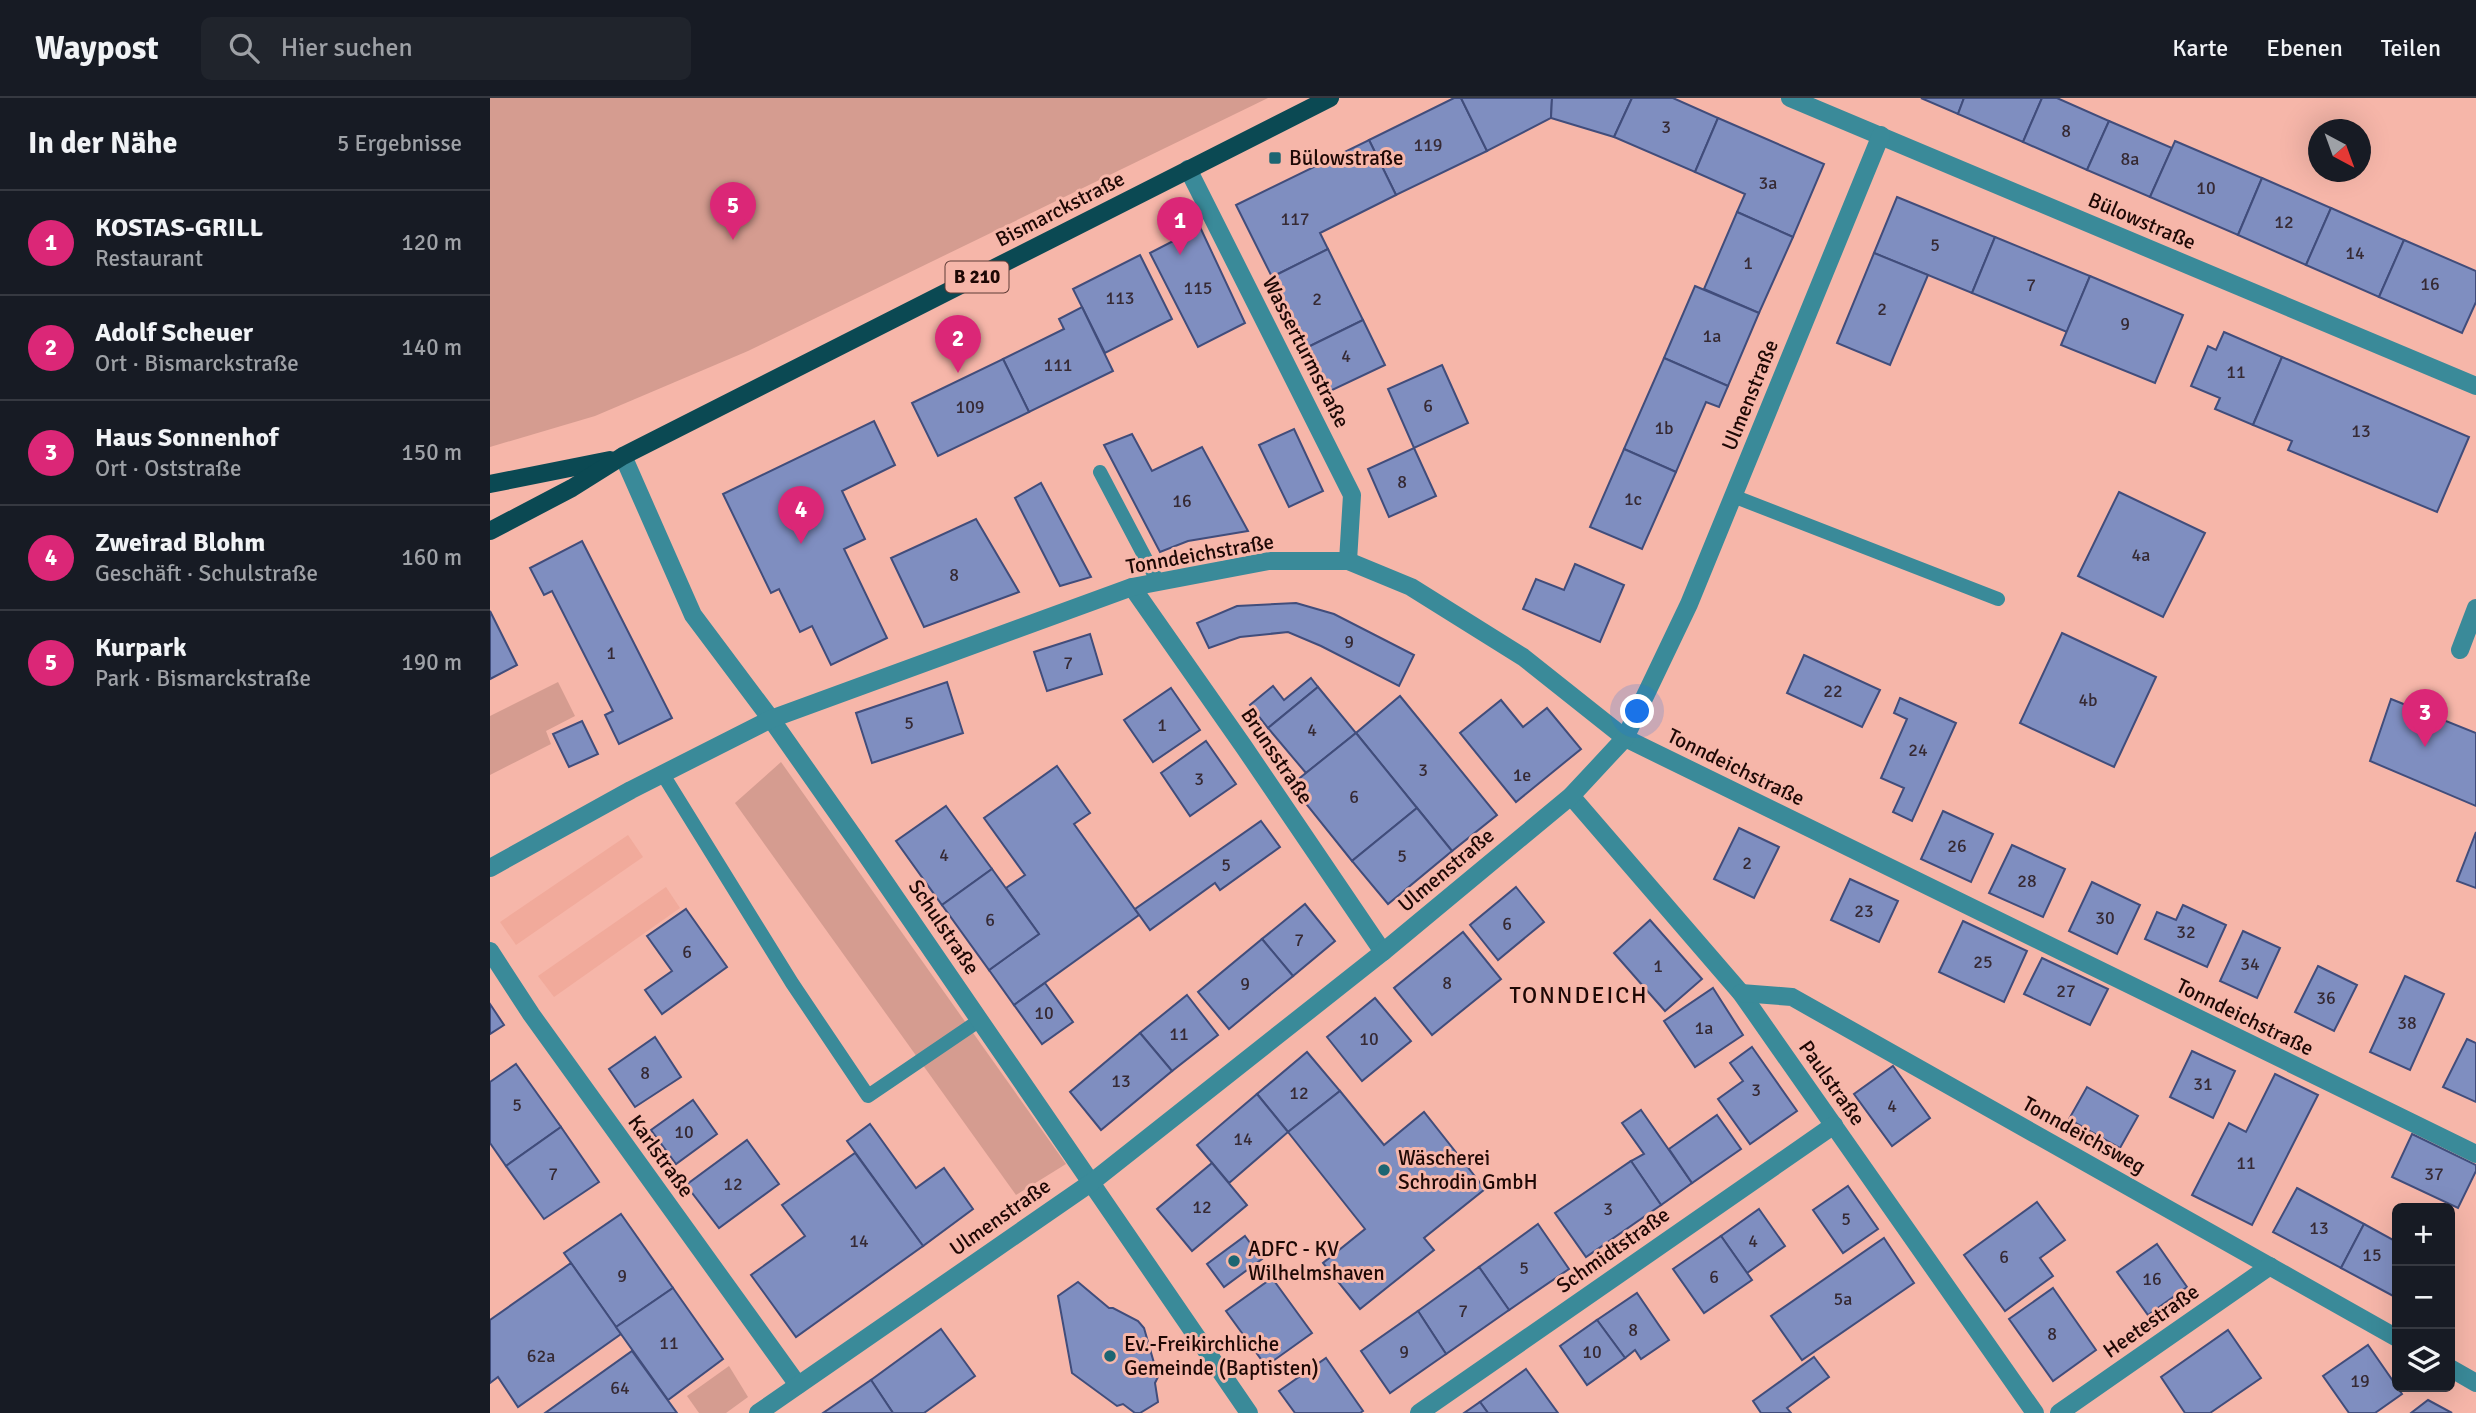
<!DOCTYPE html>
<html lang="de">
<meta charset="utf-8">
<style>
:root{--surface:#171b24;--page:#20242c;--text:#f1f3f6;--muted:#9ea1a6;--line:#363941;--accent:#db2777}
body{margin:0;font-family:Signika,sans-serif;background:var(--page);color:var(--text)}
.controls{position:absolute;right:21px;bottom:21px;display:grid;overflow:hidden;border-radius:10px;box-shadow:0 7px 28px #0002}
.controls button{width:63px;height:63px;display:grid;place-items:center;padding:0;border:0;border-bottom:2px solid var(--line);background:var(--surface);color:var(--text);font:35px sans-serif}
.compass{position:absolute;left:1818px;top:21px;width:63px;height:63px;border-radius:50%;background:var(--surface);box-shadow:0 7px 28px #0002;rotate:139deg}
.you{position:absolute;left:1148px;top:614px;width:24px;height:24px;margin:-18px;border:5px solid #fff;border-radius:50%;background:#1a73e8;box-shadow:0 0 0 10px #1a73e833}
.badge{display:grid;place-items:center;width:46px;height:46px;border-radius:50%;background:var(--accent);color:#fff;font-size:23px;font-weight:700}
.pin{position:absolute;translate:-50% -58px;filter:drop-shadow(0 2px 4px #0008)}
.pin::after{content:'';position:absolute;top:37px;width:24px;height:21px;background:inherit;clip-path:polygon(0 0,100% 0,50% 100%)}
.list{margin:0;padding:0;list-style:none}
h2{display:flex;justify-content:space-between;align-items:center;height:91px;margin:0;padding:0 28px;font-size:30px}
h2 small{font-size:23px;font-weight:400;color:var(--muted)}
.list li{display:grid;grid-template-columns:46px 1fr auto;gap:21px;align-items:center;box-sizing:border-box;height:105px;padding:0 28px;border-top:2px solid var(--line)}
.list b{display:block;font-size:26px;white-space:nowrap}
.list p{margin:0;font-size:23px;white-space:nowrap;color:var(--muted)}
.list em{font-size:23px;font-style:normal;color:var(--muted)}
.icon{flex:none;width:38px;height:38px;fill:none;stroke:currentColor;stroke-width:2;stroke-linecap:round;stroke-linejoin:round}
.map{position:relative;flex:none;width:1986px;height:1315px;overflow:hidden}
header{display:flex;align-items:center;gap:42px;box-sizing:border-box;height:98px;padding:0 35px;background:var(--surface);border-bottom:2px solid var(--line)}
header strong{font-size:33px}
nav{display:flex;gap:38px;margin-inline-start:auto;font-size:24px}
.search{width:490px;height:63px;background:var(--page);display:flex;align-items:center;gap:18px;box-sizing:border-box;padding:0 24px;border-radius:10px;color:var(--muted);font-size:26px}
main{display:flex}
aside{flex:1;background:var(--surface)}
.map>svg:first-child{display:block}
</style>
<header>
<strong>Waypost</strong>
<div class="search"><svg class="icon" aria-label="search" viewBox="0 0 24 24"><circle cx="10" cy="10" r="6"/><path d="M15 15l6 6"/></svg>Hier suchen</div>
<nav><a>Karte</a><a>Ebenen</a><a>Teilen</a></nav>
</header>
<main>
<aside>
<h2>In der Nähe<small>5 Ergebnisse</small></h2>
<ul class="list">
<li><span class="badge">1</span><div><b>KOSTAS-GRILL</b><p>Restaurant</p></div><em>120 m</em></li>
<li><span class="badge">2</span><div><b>Adolf Scheuer</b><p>Ort · Bismarckstraße</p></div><em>140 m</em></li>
<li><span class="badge">3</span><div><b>Haus Sonnenhof</b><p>Ort · Oststraße</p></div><em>150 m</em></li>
<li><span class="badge">4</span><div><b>Zweirad Blohm</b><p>Geschäft · Schulstraße</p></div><em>160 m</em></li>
<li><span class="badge">5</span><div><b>Kurpark</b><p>Park · Bismarckstraße</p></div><em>190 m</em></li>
</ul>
</aside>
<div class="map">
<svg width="1986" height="1315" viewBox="0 0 1986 1315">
<rect width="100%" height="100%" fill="#f6b6a9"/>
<!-- built -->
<g fill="#f1aa9b">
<polygon points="138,737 153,759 26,847 10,824"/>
<polygon points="176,789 190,810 64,899 48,878"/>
</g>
<!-- green -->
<g fill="#d59c90">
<polygon points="0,0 778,0 258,253 105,318 0,349"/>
<polygon points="68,584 85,618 56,633 61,646 0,677 0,618"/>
<polygon points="291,664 576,1066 526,1097 245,705"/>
<polygon points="239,1268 258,1299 236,1315 209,1315 197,1298"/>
</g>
<!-- building -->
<g fill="#7f8ec0" stroke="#414d7b" stroke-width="2">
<polygon points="964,0 971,0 997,53 906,97 879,42"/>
<polygon points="971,0 1062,0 1061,20 997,53"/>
<polygon points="1062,0 1142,0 1124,39 1061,20"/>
<polygon points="1142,0 1183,0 1228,20 1205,74 1124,39"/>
<polygon points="1431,0 1474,0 1468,16"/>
<polygon points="1474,0 1552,0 1533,44 1468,16"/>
<polygon points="1552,0 1567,0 1619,23 1597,72 1533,44"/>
<polygon points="1228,20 1334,66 1303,139 1247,114 1255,96 1205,74"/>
<polygon points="1619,23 1682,50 1660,99 1597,72"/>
<polygon points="879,42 906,97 830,135 838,151 782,179 746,107"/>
<polygon points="1685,43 1772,80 1748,137 1660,99"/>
<polygon points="1772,80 1841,110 1816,167 1748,137"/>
<polygon points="1407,99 1505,139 1482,195 1384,155"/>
<polygon points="1841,110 1914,142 1889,199 1816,167"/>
<polygon points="1247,114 1303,139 1269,215 1214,191"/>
<polygon points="710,129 755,225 708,249 660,155"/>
<polygon points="1505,139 1600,178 1577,234 1482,195"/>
<polygon points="1914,142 1986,173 1986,204 1972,235 1889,199"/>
<polygon points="838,151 873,222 816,250 782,179"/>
<polygon points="1384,155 1438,177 1400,267 1347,245"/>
<polygon points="650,157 682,221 615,255 583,191"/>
<polygon points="1600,178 1693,217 1665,285 1571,247"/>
<polygon points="1205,188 1269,215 1238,288 1174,260"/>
<polygon points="592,209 623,273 539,314 513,261 574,231 569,221"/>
<polygon points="873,222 895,267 838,294 816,250"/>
<polygon points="1734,234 1792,259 1763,327 1725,311 1730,300 1701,288 1718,248 1726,252"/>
<polygon points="1792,259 1979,339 1947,414 1798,352 1802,343 1763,327"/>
<polygon points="1174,260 1238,288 1229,309 1216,304 1186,374 1134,351"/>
<polygon points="513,261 539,314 448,358 422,305"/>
<polygon points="952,267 978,325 924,350 898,291"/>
<polygon points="384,323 405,367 352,393 375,441 354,451 397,540 341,567 322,528 310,534 289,491 281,495 233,396"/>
<polygon points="804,331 833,393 799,409 769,347"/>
<polygon points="642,336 662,373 712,349 758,433 698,443 670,454 614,347"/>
<polygon points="924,350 946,398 899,419 878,371"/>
<polygon points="1134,351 1186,374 1152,451 1100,429"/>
<polygon points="551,385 601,479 570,488 525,400"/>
<polygon points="1629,394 1715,435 1673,519 1588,478"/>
<polygon points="486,421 529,494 434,529 401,460"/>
<polygon points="92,443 182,620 129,646 115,617 123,613 62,493 54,497 40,470"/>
<polygon points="1085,466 1134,487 1110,544 1033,511 1046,481 1074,492"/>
<polygon points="806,505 844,516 924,557 909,588 831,548 798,534 750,539 719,550 707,525 747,508"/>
<polygon points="0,513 27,567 0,581"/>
<polygon points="1572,535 1666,579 1624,669 1530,625"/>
<polygon points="600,536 612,576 557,593 544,554"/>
<polygon points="1314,557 1390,592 1372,629 1297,595"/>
<polygon points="821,580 828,589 778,630 760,607 783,588 794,602"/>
<polygon points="457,584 473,635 382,665 366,615"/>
<polygon points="828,589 866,635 816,675 778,630"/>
<polygon points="681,590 710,632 663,664 634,622"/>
<polygon points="910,598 1007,717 962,753 866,635"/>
<polygon points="1410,600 1466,625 1422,723 1403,714 1414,690 1391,680 1417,621 1404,615"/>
<polygon points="1901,601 1986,635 1986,708 1880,663"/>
<polygon points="1011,602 1033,629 1057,610 1091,651 1026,704 970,635"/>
<polygon points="92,623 108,656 79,669 63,636"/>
<polygon points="866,635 927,710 862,763 801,687"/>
<polygon points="716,643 746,686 700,718 671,675"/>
<polygon points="567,668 600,715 584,726 649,817 524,907 499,872 549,836 516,790 535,777 494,720"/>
<polygon points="456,708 502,771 452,807 406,743"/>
<polygon points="927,710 962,753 898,806 862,763"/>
<polygon points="1453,713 1503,736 1481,784 1431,761"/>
<polygon points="771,723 790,749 730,792 725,785 660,832 645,811"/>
<polygon points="1249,730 1289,749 1264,800 1224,781"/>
<polygon points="1986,734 1986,790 1967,783"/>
<polygon points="1522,747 1575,771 1553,819 1499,795"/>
<polygon points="502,771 549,836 499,872 452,807"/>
<polygon points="1360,781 1408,803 1389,844 1341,822"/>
<polygon points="1602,784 1650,807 1627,856 1579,833"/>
<polygon points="1026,789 1054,824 1008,862 980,827"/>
<polygon points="815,806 845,843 803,878 772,841"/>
<polygon points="1693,807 1736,827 1717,869 1655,841 1667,814 1686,822"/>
<polygon points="196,811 237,869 172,916 155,892 182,873 157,838"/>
<polygon points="1160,822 1212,881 1175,913 1124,855"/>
<polygon points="1473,823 1537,853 1514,904 1449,874"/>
<polygon points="1753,833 1790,850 1767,900 1730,883"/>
<polygon points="973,834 1011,881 942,937 904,890"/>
<polygon points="772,841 803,878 739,931 708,894"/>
<polygon points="1552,860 1618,891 1600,927 1534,896"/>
<polygon points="1828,868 1867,887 1844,933 1805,914"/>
<polygon points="1915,878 1954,896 1920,972 1880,954"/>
<polygon points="555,885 583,924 552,946 524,907"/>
<polygon points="1223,890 1253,937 1205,969 1174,923"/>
<polygon points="697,897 728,937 682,973 650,935"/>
<polygon points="885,900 921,943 872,983 837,939"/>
<polygon points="0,906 14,927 0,936"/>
<polygon points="650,935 682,973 611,1032 580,994"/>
<polygon points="165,939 191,979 145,1009 119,971"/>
<polygon points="1977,941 1986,945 1986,1004 1953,989"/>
<polygon points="1262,949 1307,1013 1260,1046 1228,1001 1253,983 1240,965"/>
<polygon points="1702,953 1745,973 1723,1020 1680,999"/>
<polygon points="817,954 850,993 798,1034 767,996"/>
<polygon points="26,966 71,1029 16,1068 0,1045 0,984"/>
<polygon points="1403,968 1440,1020 1402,1048 1364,996"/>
<polygon points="1785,976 1828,997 1762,1127 1702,1097 1739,1025 1756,1034"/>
<polygon points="1597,989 1648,1018 1630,1050 1579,1021"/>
<polygon points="850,993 894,1047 934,1014 995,1091 934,1140 944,1152 870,1211 833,1165 875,1131 798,1034"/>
<polygon points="767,996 798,1034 739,1085 707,1047"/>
<polygon points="203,1002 227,1036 186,1066 161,1032"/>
<polygon points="1151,1012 1202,1085 1171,1107 1141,1063 1154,1056 1132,1025"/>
<polygon points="1227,1017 1251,1051 1202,1085 1179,1051"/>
<polygon points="380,1026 426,1090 454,1070 483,1111 433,1148 357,1043"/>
<polygon points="71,1029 109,1084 54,1121 16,1068"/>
<polygon points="1922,1036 1986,1067 1986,1073 1968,1110 1902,1079"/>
<polygon points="257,1042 289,1086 229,1130 196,1087"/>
<polygon points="365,1055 433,1148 306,1239 261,1177 315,1138 292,1107"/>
<polygon points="1141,1063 1171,1107 1096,1159 1065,1115"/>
<polygon points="722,1065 757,1107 702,1153 667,1111"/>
<polygon points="1358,1088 1388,1131 1353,1155 1323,1112"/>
<polygon points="1807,1090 1874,1126 1851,1170 1783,1134"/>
<polygon points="1547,1104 1575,1142 1550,1160 1563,1178 1515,1213 1474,1157"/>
<polygon points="1269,1111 1295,1148 1257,1175 1231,1138"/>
<polygon points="131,1116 183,1190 126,1229 74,1155"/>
<polygon points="1048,1126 1079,1171 1019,1212 989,1169"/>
<polygon points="1874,1126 1907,1144 1907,1200 1851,1170"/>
<polygon points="755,1138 772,1161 734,1189 717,1166"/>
<polygon points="1231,1138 1262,1182 1214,1215 1183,1171"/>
<polygon points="1394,1140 1424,1185 1312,1262 1281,1218"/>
<polygon points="1667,1146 1697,1189 1658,1217 1627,1174"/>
<polygon points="81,1165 131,1236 28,1309 8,1279 0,1285 0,1222"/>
<polygon points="989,1169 1019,1212 956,1256 928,1213"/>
<polygon points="782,1180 822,1235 776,1268 736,1213"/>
<polygon points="588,1184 619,1210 623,1210 648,1223 654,1230 668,1279 665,1285 668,1304 650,1315 645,1315 633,1306 627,1308 582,1275 568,1198"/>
<polygon points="183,1190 233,1261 178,1302 126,1229"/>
<polygon points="1563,1190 1606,1252 1563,1283 1519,1221"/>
<polygon points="1147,1195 1179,1242 1151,1261 1145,1252 1135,1260 1107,1222"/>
<polygon points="928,1213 956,1256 900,1295 871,1253"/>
<polygon points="1107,1222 1135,1260 1097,1287 1070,1248"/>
<polygon points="451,1231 485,1278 434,1315 403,1315 381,1282"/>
<polygon points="1738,1232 1771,1280 1720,1315 1695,1315 1671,1279"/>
<polygon points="1878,1247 1912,1296 1885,1315 1859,1315 1833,1278"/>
<polygon points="142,1253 187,1315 55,1315"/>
<polygon points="1324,1259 1339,1279 1297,1310 1301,1315 1271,1315 1263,1303"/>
<polygon points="836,1260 873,1313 870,1315 805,1315 789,1293"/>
<polygon points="1036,1271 1068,1315 998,1315 990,1304"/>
<polygon points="381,1282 403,1315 333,1315"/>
<polygon points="1938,1302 1962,1315 1921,1315"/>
<polygon points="990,1304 998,1315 974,1315"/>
</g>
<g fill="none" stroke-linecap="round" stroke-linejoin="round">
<!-- lane -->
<g stroke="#3a8a99" stroke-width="14">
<polyline points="610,374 668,484"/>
<polyline points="1243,398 1508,501"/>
<polyline points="172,675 302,885 378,998 490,922"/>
</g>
<!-- street -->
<g stroke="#3a8a99" stroke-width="18">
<polyline points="1300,0 1986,288"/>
<polyline points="698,71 862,397 858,463"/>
<polyline points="133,358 203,517 281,621 366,742 759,1315"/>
<polyline points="642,489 754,649 893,854"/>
<polyline points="1970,552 1986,510"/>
<polyline points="1081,698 1251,895 1545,1315"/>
<polyline points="0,770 141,692 281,621 642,489 779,463 858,463 921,489 1033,559 1135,640 1986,1056"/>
<polyline points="0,853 41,916 308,1287"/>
<polyline points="1251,895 1302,899 1907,1240"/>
<polyline points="1960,1270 1986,1285"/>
<polyline points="268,1315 602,1084 893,854 1081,698 1135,640 1199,506 1391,37"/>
<polyline points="929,1315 1344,1027"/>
<polyline points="1569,1315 1780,1168"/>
</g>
<!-- primary -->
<g stroke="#0b4953" stroke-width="18">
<polyline points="0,386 120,362"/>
<polyline points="0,433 82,390 133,358 840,0"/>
</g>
</g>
<!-- markers -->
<g fill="#1c6572" stroke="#f6b6a9" stroke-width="2.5">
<rect x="778" y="53" width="14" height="14" rx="3.5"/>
<circle cx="894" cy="1072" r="7"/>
<circle cx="744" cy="1163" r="7"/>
<circle cx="620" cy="1258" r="7"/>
</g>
<g text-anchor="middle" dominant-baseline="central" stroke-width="6" stroke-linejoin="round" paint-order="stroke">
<!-- number labels -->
<g font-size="18" fill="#362a34">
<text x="1176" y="29">3</text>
<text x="1576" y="33">8</text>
<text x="938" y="47">119</text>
<text x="1640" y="61">8a</text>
<text x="1278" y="85">3a</text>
<text x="1716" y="90">10</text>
<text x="805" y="121">117</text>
<text x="1794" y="124">12</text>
<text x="1445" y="147">5</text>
<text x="1865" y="155">14</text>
<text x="1258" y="165">1</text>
<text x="1940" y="186">16</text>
<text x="1541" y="187">7</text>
<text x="708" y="190">115</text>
<text x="630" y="200">113</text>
<text x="827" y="201">2</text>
<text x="1392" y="211">2</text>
<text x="1635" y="226">9</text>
<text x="1222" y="238">1a</text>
<text x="856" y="258">4</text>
<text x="568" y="267">111</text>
<text x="1746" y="274">11</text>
<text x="938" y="308">6</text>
<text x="480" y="309">109</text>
<text x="1174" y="330">1b</text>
<text x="1871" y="333">13</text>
<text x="912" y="384">8</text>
<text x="1143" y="401">1c</text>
<text x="692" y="403">16</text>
<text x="1651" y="457">4a</text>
<text x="464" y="477">8</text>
<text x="859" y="544">9</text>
<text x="121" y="555">1</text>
<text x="578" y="565">7</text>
<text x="1343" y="593">22</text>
<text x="1598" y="602">4b</text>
<text x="419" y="625">5</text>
<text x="672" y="627">1</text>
<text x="822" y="632">4</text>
<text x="1428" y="652">24</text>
<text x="933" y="672">3</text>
<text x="1032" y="677">1e</text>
<text x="709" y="681">3</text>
<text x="864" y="699">6</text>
<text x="1467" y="748">26</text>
<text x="454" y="757">4</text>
<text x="912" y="758">5</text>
<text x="1257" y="765">2</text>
<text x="736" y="767">5</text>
<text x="1537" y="783">28</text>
<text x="1374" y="813">23</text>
<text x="1615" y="820">30</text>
<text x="500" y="822">6</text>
<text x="1017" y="826">6</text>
<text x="1696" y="834">32</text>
<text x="809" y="842">7</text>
<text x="197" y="854">6</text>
<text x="1493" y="864">25</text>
<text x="1760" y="866">34</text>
<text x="1168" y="868">1</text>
<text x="957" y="885">8</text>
<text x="755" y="886">9</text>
<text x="1576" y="893">27</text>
<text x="1836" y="900">36</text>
<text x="554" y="915">10</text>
<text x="1917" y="925">38</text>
<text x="1214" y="930">1a</text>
<text x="689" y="936">11</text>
<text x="879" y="941">10</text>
<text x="155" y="975">8</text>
<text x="631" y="983">13</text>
<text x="1713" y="986">31</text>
<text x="1266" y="992">3</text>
<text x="809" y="995">12</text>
<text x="27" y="1007">5</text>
<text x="1402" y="1008">4</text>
<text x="194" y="1034">10</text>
<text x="753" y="1041">14</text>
<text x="1756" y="1065">11</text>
<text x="63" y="1076">7</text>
<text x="1944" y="1076">37</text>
<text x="243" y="1086">12</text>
<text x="712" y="1109">12</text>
<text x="1118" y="1111">3</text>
<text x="1356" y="1121">5</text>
<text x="1829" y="1130">13</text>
<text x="369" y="1143">14</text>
<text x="1263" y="1143">4</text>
<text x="1882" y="1157">15</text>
<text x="1514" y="1159">6</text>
<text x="1034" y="1170">5</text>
<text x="132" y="1178">9</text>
<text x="1224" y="1179">6</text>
<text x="1662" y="1181">16</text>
<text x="1353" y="1201">5a</text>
<text x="973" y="1213">7</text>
<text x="1143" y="1232">8</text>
<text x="1562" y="1236">8</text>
<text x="179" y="1245">11</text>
<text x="914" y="1254">9</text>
<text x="1102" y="1254">10</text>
<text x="51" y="1258">62a</text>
<text x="1870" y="1283">19</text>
<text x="130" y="1290">64</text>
</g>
<!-- shield labels -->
<rect fill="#f6b6a9" stroke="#5f3c36" stroke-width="2" x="455.5" y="163.5" width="63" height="31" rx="5"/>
<g font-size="19" font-weight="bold" fill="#1e0805">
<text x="487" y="179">B 210</text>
</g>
<!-- poi labels -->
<g font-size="21" fill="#1e0805" stroke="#f6b6a9" text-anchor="start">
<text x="799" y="60">Bülowstraße</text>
<text x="908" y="1060">Wäscherei<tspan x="908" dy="24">Schrodin GmbH</tspan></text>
<text x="758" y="1151">ADFC - KV<tspan x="758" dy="24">Wilhelmshaven</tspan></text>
<text x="634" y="1246">Ev.-Freikirchliche<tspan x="634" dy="24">Gemeinde (Baptisten)</tspan></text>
</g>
<!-- street labels -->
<g font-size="21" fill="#1e0805" stroke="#f6b6a9">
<text transform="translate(570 111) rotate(-27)">Bismarckstraße</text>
<text transform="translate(1652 123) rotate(23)">Bülowstraße</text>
<text transform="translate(816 254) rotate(63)">Wasserturmstraße</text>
<text transform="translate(1260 297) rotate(-68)">Ulmenstraße</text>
<text transform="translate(710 456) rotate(-10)">Tonndeichstraße</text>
<text transform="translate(787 658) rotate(56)">Brunsstraße</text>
<text transform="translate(1246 669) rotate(26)">Tonndeichstraße</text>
<text transform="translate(956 772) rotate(-40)">Ulmenstraße</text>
<text transform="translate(454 829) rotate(56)">Schulstraße</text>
<text transform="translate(1755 919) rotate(26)">Tonndeichstraße</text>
<text transform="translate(1342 985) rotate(55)">Paulstraße</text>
<text transform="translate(1594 1037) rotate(29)">Tonndeichsweg</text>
<text transform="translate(171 1058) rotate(54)">Karlstraße</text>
<text transform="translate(510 1119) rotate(-35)">Ulmenstraße</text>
<text transform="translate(1123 1152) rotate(-35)">Schmidtstraße</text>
<text transform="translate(1661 1223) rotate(-35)">Heetestraße</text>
</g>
<!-- neighbourhood labels -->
<g font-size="23" letter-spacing="2" fill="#1e0805" stroke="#f6b6a9">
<text x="1089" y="897">TONNDEICH</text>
</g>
</g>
</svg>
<div class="controls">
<button>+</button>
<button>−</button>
<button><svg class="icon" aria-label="layers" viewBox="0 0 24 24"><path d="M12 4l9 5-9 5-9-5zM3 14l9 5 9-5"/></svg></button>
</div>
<svg class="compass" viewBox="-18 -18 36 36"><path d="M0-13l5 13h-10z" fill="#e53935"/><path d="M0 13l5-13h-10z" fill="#9ea1a6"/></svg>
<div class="you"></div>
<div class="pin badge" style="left:690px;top:157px">1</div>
<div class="pin badge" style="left:468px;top:275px">2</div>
<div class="pin badge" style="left:1935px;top:649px">3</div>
<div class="pin badge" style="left:311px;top:446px">4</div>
<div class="pin badge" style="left:243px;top:142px">5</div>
</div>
</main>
